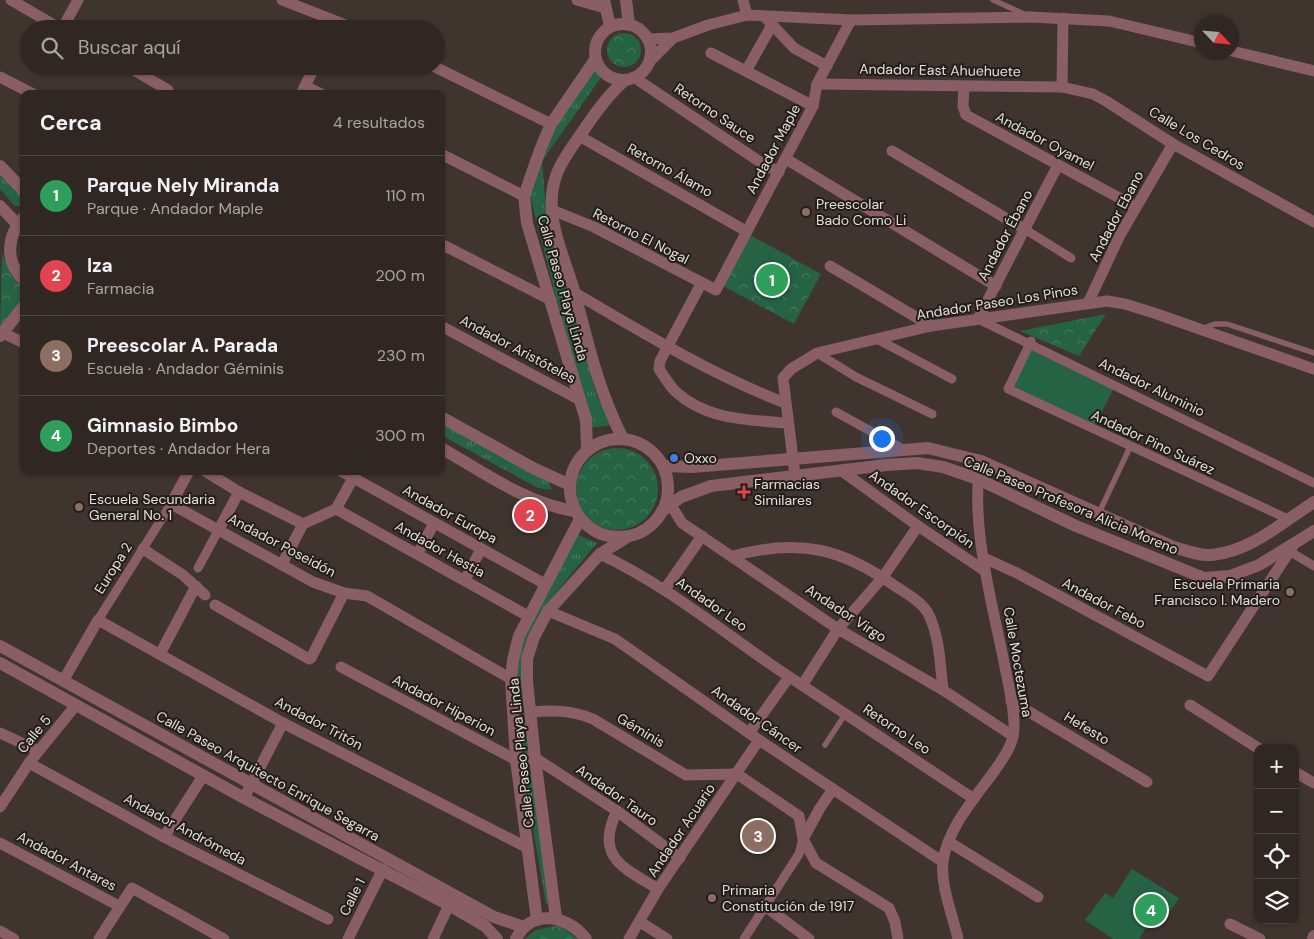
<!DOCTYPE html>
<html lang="es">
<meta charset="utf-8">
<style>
:root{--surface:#302722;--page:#3c332f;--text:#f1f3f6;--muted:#a8a5a5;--line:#4b4440;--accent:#f09ab5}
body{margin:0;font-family:"DM Sans",sans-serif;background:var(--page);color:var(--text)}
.controls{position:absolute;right:15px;bottom:15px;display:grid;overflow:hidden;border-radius:10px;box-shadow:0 1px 4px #0004}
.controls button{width:45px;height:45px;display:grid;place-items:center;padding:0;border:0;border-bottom:1px solid var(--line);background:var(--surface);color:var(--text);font:25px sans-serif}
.compass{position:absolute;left:1194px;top:15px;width:45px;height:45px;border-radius:50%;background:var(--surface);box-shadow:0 1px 4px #0004;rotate:116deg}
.you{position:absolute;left:881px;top:438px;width:18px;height:18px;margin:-12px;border:4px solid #fff;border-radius:50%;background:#1a73e8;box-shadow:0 0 0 8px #1a73e833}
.badge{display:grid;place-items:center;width:32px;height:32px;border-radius:50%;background:var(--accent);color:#fff;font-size:16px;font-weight:700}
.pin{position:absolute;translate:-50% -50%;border:2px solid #fff;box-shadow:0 1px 5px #0006}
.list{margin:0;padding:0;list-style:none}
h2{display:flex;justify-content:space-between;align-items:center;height:65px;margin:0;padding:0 20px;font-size:21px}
h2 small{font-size:16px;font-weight:400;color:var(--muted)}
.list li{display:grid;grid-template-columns:32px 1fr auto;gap:15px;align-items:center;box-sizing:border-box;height:80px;padding:0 20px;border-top:1px solid var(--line)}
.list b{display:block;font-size:19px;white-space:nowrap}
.list p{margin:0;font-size:16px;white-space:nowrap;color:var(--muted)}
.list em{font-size:16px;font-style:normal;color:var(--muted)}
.icon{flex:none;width:28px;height:28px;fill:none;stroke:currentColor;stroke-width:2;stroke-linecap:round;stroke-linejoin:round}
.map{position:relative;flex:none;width:1314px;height:939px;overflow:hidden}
.search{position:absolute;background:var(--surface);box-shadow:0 1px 4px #0004;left:20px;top:20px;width:425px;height:55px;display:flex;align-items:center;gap:12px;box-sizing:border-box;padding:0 18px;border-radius:28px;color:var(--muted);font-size:19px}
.panel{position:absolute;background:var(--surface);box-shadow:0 1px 4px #0004;left:20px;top:90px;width:425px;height:385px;border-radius:10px}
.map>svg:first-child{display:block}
</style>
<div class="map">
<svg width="1314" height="939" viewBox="0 0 1314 939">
<defs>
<pattern id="grass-tufts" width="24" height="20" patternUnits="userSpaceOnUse" patternTransform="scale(1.25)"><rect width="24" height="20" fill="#266344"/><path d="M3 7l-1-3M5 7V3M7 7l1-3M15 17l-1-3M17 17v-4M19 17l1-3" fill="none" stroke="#45795e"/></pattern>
<pattern id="forest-crowns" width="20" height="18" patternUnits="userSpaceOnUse" patternTransform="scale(1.25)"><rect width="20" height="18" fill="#266344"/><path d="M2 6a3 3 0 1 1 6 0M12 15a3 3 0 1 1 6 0" fill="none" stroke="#45795e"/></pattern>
</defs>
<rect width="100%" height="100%" fill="#40342e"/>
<!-- grass -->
<g fill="url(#grass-tufts)">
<polygon points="594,67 602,76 542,161 547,224 597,396 613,425 590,428 530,196 534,168 557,120"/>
<polygon points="0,171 24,197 22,206 15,206 0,189"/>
<polygon points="441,421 548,480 552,490 538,488 441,435"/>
<polygon points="576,534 597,543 544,607 530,636 524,707 516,709 513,673 521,633"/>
<polygon points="518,721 527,722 529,753 525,756"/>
<polygon points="524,774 532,774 550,903 546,904"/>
</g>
<!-- forest -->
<g fill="url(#forest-crowns)">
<circle cx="624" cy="50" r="17"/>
<path d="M24,235V269C18,257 18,246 24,235Z"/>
<polygon points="749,235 821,274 794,324 723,286"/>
<polygon points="2,254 16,281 24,288 24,298 0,329"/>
<polygon points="1106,314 1079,356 1020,331"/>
<circle cx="617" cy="489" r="41"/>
<polygon points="553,926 562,927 578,939 525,939 534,931"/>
</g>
<!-- garden -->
<g fill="#266344">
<polygon points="749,235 791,257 777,285 736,261"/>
<polygon points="1029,344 1116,384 1093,429 1008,389"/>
<polygon points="1132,869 1179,898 1159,928 1150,922 1139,939 1113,939 1085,920 1105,893 1113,898"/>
</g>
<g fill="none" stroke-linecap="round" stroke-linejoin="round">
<!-- service -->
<g stroke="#895e64" stroke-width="5.5">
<polyline points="993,0 1024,14"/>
<polyline points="1204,328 1215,324 1227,324 1314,353"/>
<polyline points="1099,513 1130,447"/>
<polyline points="825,745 846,713"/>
</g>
<!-- pedestrian -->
<g stroke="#895e64" stroke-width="9">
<polyline points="1026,230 1071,258"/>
<polyline points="978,319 1314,483"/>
<polyline points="877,339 952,379"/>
<polyline points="1031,341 1008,389 1288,519"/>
<polyline points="817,353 856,377 932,414"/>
<polyline points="836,412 901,448"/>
<polyline points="1289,551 1314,566"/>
<polyline points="198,568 219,529"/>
<polyline points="98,620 171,504"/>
<polyline points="744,939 799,854 803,839"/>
</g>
<!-- minor -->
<g stroke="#895e64" stroke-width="11">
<polyline points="11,0 61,29"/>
<polyline points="282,0 356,29"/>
<polyline points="577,0 605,8"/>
<polyline points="743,0 747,15"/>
<polyline points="764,16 794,48 827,66"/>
<polyline points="62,29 78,0"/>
<polyline points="648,39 673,38 708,25 747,15 851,20 1030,17 1109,21 1202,43"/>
<polyline points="1232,51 1314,71"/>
<polyline points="711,53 813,106"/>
<polyline points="649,62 673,38"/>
<polyline points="127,66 168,90"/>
<polyline points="433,66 551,124"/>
<polyline points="746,71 772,25"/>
<polyline points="0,77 33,94"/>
<polyline points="635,78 763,164 779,172"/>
<polyline points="817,84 1062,87 1093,94 1106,101 1173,144 1314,222"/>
<polyline points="305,86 321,94"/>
<polyline points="964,86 963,106 966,115 1136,207"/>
<polyline points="1062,87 1063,18"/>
<polyline points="301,94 315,66"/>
<polyline points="579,136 746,231"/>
<polyline points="892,151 1026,230"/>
<polyline points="441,154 524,196"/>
<polyline points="786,159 996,286"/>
<polyline points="552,210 594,227 716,290 813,106 817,84 851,20"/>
<polyline points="441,244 551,300"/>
<polyline points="830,266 931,326"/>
<path d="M701,284L660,361L659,369C664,376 669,385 675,391C706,420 748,420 787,423"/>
<path d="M575,293C643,333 711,374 785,403"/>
<polyline points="1088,303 1120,235 1173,144"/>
<polyline points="978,319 1058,165"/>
<polyline points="441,326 580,400"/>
<polyline points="3,333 24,343"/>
<polyline points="189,471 171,504 313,582 344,593 367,596 511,679"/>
<polyline points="205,471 239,492 303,524 336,509"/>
<polyline points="341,471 545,584"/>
<polyline points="842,471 918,526 985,571"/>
<polyline points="795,475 783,378 791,369 817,353 931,326 1107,301 1125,304 1154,313 1314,369"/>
<polyline points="671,505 682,523 838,629 943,690 1013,736"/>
<polyline points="336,509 528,616"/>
<polyline points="336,509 356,473"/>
<polyline points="219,529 239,492"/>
<polyline points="143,549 183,575 205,595"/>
<polyline points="418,553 434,523"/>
<path d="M600,554C668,586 725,634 788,676C850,717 912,758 974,799"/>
<path d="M733,556C800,538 842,548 898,588C909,595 923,603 929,615C940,639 940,664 943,690"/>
<polyline points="984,558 1017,573 1208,676 1295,543"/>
<polyline points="282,564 303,524"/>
<polyline points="465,580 481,549"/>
<polyline points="665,589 702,536"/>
<polyline points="215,605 309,659 311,658 344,593"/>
<polyline points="548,611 615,639 759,740 943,862"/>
<polyline points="160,654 196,586"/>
<polyline points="341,667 516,760 535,758 617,811 680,858"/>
<polyline points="63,681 98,620 283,723 528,848"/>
<polyline points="803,684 838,629 883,577 918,526"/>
<polyline points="1011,701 1147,782"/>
<polyline points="1190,705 1258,748"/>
<path d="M530,712C553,710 571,710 593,719L686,775L737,774L799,816L803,839L816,863L889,908L895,922L898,939"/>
<polyline points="0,733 39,751"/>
<polyline points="749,733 789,677"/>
<polyline points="29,763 164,837 328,919"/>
<polyline points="1295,772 1314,783"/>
<polyline points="244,798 283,723"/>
<polyline points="0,807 29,763 76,705"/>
<path d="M617,811C594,857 624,868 658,889"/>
<polyline points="164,837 203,776"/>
<polyline points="803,839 820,808 833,789"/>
<polyline points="949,842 1038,897"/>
<polyline points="0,843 119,906"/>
<polyline points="765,906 809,939"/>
<polyline points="640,922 667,939"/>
<polyline points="1230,924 1260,939"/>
<polyline points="0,931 14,939"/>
<polyline points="99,939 132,888 224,939"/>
<polyline points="348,939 383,869"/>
<polyline points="433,939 449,905"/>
<polyline points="629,939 658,889 759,740"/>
<path d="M958,939C953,916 940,885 943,861C948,828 974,799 993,773C1002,760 1013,746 1014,730C1015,708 1008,684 1004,662C992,602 969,521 981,461"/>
</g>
<!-- tertiary -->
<g stroke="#895e64" stroke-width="12">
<polyline points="604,0 610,26"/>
<polyline points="626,0 629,24"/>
<circle cx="623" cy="52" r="28"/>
<polyline points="0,166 24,191"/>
<polyline points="0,206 17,224"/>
<path d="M24,217C7,235 4,262 24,280"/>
<polyline points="0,336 24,306"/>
<polyline points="441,417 535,469 570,485"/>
<path d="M623,439C598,389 589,347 575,294C565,257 542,216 556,176C561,161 572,147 581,134C594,115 607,96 624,81"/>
<circle cx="619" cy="488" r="49"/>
<path d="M441,448C483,472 527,504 575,511"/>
<polyline points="587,451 586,420 527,223 524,196 540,150 551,124 595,60"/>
<path d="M663,466L692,467L928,448L981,461L1171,546C1184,550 1199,556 1212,555C1251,551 1283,522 1314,502"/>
<polyline points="662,511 681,497 711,486 886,465 917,463 943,467 978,479 1076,526 1204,578 1230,576 1259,565 1314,531"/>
<polyline points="0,646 494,917 524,927"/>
<polyline points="0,663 244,798 449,905 485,926 497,939"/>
<polyline points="556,918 535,758 527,681 527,659 534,637 548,611 600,554 629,536"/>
<polyline points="537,920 516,760 511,679 513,660 519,636 580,519"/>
<path d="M516,939C531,908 568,915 586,939"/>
<polyline points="1313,939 1314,936"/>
</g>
</g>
<!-- markers -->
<g fill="#8d6e63" stroke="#221d1a" stroke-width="2">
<circle cx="806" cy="212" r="5"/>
<circle cx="79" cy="507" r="5"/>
<circle cx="1290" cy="592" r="5"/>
<circle cx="712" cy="898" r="5"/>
</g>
<circle fill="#3f7fe0" stroke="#221d1a" stroke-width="2" cx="674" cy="458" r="5"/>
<path fill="#e0444e" stroke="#221d1a" stroke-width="2" d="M741.5 484.5h5v5h5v5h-5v5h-5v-5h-5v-5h5z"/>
<g text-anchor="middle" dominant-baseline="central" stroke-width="4" stroke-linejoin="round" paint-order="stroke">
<!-- street labels -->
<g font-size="14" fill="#e5deda" stroke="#221d1a">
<text transform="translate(940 70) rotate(1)">Andador East Ahuehuete</text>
<text transform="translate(715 113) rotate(34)">Retorno Sauce</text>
<text transform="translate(1197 138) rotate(31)">Calle Los Cedros</text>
<text transform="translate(1045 141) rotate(28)">Andador Oyamel</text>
<text transform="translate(773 149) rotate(-62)">Andador Maple</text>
<text transform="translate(670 170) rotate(29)">Retorno Álamo</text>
<text transform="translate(1116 216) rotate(-62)">Andador Ebano</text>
<text transform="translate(1005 235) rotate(-62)">Andador Ébano</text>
<text transform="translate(641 236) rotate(27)">Retorno El Nogal</text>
<text transform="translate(563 288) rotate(74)">Calle Paseo Playa Linda</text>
<text transform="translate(997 302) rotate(-9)">Andador Paseo Los Pinos</text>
<text transform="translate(518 349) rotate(28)">Andador Aristóteles</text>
<text transform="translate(1152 387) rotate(26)">Andador Aluminio</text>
<text transform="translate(1153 442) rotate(25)">Andador Pino Suárez</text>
<text transform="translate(1071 505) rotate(23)">Calle Paseo Profesora Alicia Moreno</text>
<text transform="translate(922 509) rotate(35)">Andador Escorpión</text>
<text transform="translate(450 514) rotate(29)">Andador Europa</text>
<text transform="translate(282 545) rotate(28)">Andador Poseidón</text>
<text transform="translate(440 549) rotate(29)">Andador Hestia</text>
<text transform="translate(113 568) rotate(-58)">Europa 2</text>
<text transform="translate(1104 603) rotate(28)">Andador Febo</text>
<text transform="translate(712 604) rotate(35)">Andador Leo</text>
<text transform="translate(846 613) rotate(33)">Andador Virgo</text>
<text transform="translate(1018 662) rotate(80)">Calle Moctezuma</text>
<text transform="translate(444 705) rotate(28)">Andador Hiperion</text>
<text transform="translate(757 719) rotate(35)">Andador Cáncer</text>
<text transform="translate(319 723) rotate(28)">Andador Tritón</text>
<text transform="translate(1087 728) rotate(31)">Hefesto</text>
<text transform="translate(897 729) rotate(34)">Retorno Leo</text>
<text transform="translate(641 730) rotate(31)">Géminis</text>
<text transform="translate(34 734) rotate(-51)">Calle 5</text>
<text transform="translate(521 753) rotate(-96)">Calle Paseo Playa Linda</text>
<text transform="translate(268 776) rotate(29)">Calle Paseo Arquitecto Enrique Segarra</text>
<text transform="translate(617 795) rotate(35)">Andador Tauro</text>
<text transform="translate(185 829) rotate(28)">Andador Andrómeda</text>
<text transform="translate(681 830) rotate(-56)">Andador Acuario</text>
<text transform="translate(67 861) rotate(28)">Andador Antares</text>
<text transform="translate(352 897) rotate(-63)">Calle 1</text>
</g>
<!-- poi labels -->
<g font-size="14" fill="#e5deda" stroke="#221d1a" text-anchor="start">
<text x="816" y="204">Preescolar<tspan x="816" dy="16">Bado Como Li</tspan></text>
<text x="684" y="458">Oxxo</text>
<text x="754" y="484">Farmacias<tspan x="754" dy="16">Similares</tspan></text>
<text x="89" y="499">Escuela Secundaria<tspan x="89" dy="16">General No. 1</tspan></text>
<text x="1280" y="584" text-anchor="end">Escuela Primaria<tspan x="1280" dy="16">Francisco I. Madero</tspan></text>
<text x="722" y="890">Primaria<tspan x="722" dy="16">Constitución de 1917</tspan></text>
</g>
</g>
</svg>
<div class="controls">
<button>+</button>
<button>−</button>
<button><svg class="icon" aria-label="locate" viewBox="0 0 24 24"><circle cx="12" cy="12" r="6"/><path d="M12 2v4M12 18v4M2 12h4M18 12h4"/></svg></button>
<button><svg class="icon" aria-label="layers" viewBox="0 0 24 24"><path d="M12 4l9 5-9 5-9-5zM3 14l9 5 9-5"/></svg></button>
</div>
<svg class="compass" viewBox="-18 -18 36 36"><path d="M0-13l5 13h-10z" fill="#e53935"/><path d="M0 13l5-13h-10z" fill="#a8a5a5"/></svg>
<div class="you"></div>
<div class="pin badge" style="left:772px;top:280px;background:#2e9e5b">1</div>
<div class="pin badge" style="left:530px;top:515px;background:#e0444e">2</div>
<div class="pin badge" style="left:758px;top:836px;background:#8d6e63">3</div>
<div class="pin badge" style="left:1151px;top:910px;background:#2e9e5b">4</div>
<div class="search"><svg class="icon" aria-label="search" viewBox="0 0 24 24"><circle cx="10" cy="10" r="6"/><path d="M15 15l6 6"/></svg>Buscar aquí</div>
<section class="panel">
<h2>Cerca<small>4 resultados</small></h2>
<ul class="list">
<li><span class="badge" style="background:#2e9e5b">1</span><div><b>Parque Nely Miranda</b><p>Parque · Andador Maple</p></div><em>110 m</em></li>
<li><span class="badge" style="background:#e0444e">2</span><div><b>Iza</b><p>Farmacia</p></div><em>200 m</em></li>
<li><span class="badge" style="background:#8d6e63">3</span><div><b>Preescolar A. Parada</b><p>Escuela · Andador Géminis</p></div><em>230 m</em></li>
<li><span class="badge" style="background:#2e9e5b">4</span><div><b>Gimnasio Bimbo</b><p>Deportes · Andador Hera</p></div><em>300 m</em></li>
</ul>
</section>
</div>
